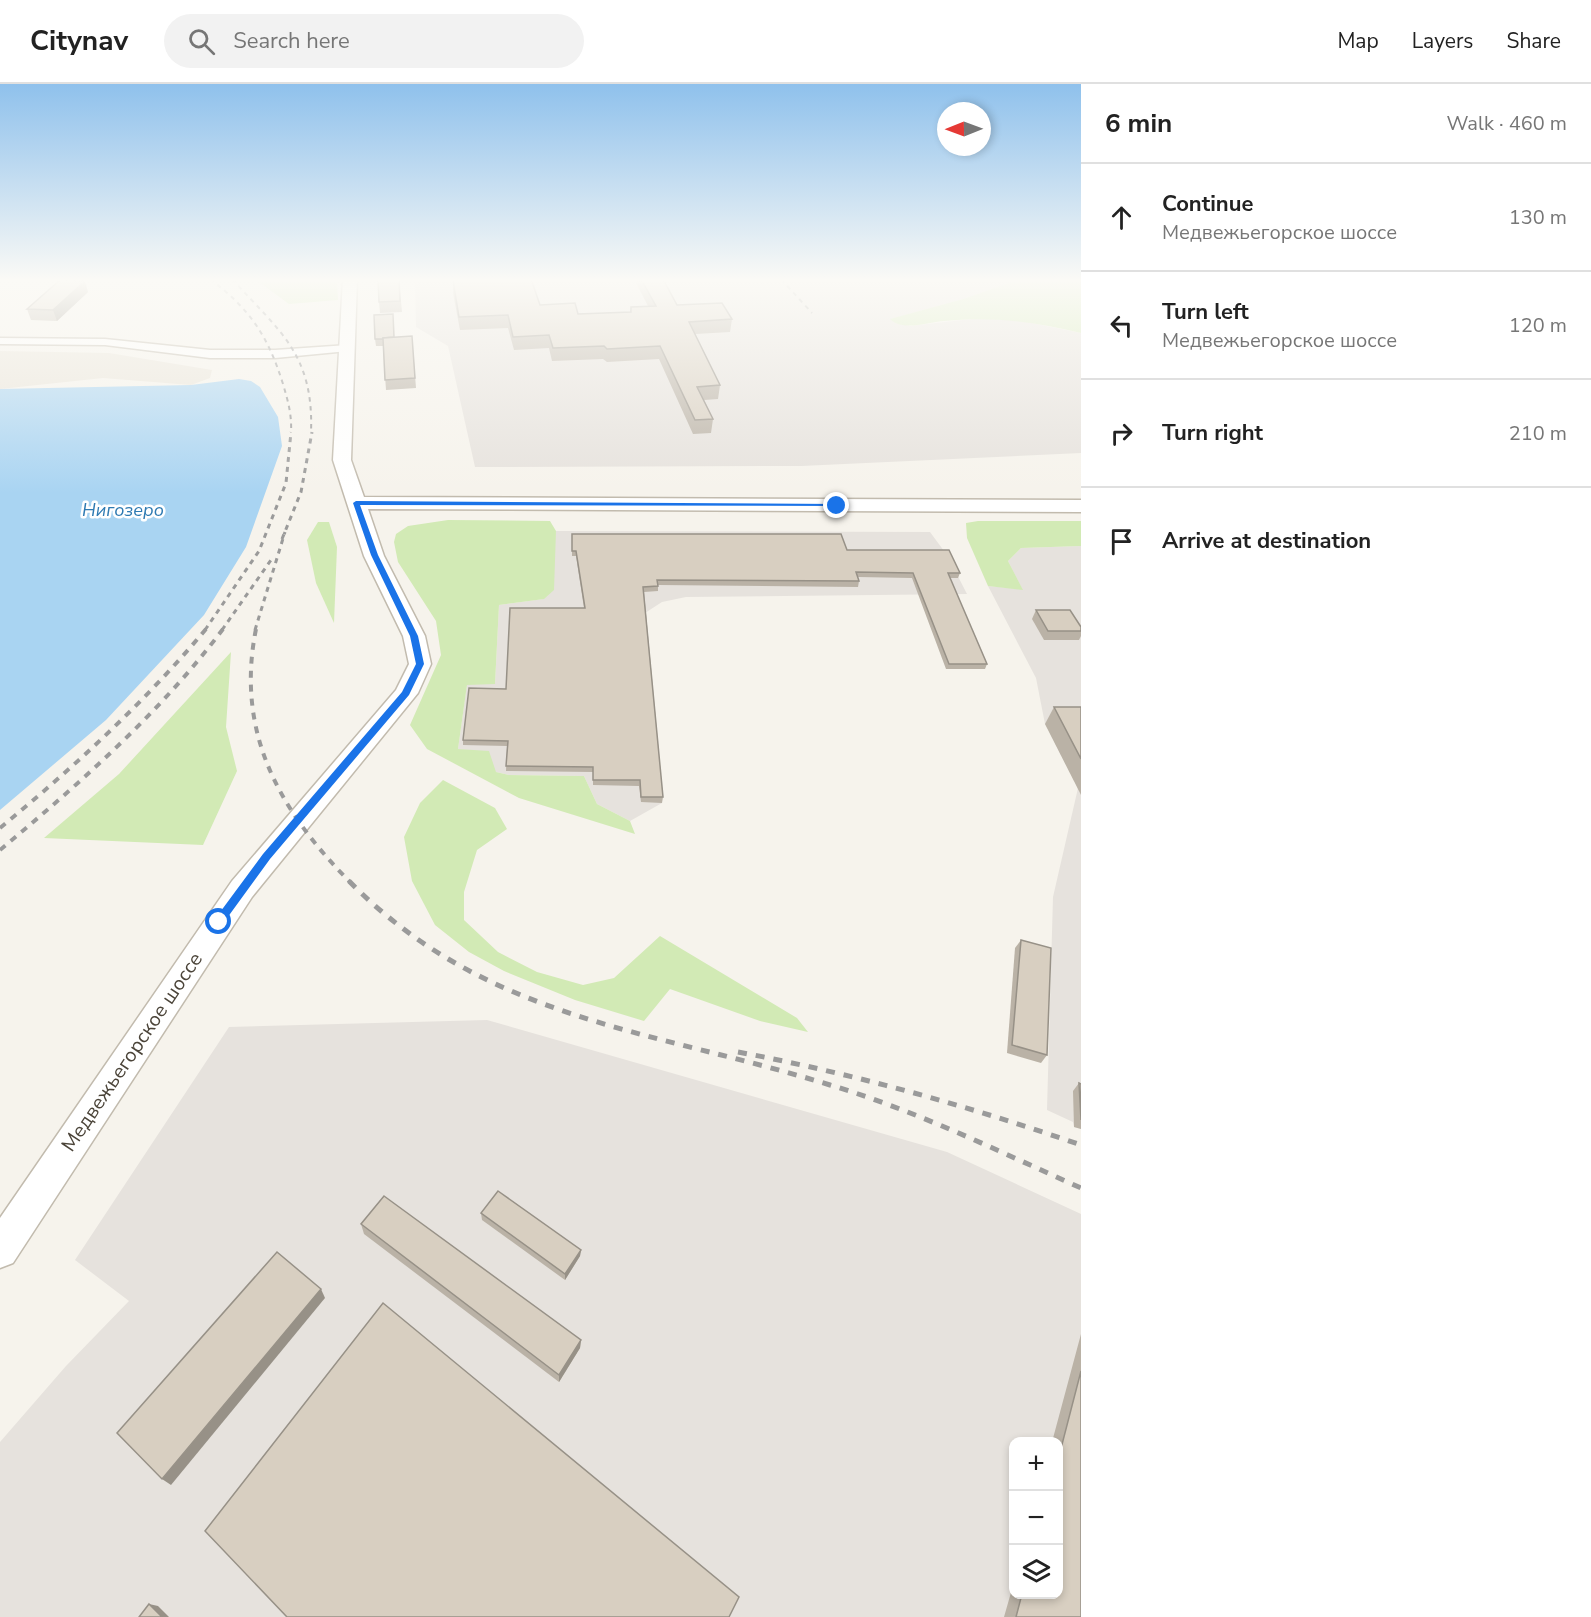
<!DOCTYPE html>
<meta charset="utf-8">
<style>
:root{--surface:#fff;--page:#f2f2f2;--text:#222;--muted:#767676;--line:#e0e0e0}
body{margin:0;font-family:"Nunito Sans",sans-serif;background:var(--page);color:var(--text)}
.controls{position:absolute;right:18px;bottom:18px;display:grid;overflow:hidden;border-radius:12px;box-shadow:0 3px 9px #0003}
.controls button{width:54px;height:54px;display:grid;place-items:center;padding:0;border:0;border-bottom:2px solid var(--line);background:var(--surface);color:var(--text);font:30px sans-serif}
.compass{position:absolute;left:937px;top:18px;width:54px;height:54px;border-radius:50%;background:var(--surface);box-shadow:0 3px 9px #0003;rotate:269deg}
.stop{position:absolute;width:18px;height:18px;margin:-14px;border:4px solid #1a73e8;border-radius:50%;background:#fff}
.stop.end{background:#1a73e8;border-color:#fff;box-shadow:0 2px 6px #0008}
.list{margin:0;padding:0;list-style:none}
h2{display:flex;justify-content:space-between;align-items:center;height:78px;margin:0;padding:0 24px;font-size:26px}
h2 small{font-size:20px;font-weight:400;color:var(--muted)}
.list li{display:grid;grid-template-columns:39px 1fr auto;gap:18px;align-items:center;box-sizing:border-box;height:108px;padding:0 24px;border-top:2px solid var(--line)}
.list b{display:block;font-size:22px;white-space:nowrap}
.list p{margin:0;font-size:20px;white-space:nowrap;color:var(--muted)}
.list em{font-size:20px;font-style:normal;color:var(--muted)}
.icon{flex:none;width:33px;height:33px;fill:none;stroke:currentColor;stroke-width:2;stroke-linecap:round;stroke-linejoin:round}
.map{position:relative;flex:none;width:1081px;height:1533px;overflow:hidden}
header{display:flex;align-items:center;gap:36px;box-sizing:border-box;height:84px;padding:0 30px;background:var(--surface);border-bottom:2px solid var(--line)}
header strong{font-size:28px}
nav{display:flex;gap:33px;margin-inline-start:auto;font-size:21px}
.search{width:420px;height:54px;background:var(--page);display:flex;align-items:center;gap:15px;box-sizing:border-box;padding:0 21px;border-radius:33px;color:var(--muted);font-size:22px}
main{display:flex}
aside{flex:1;background:var(--surface)}
.map>svg:first-child{display:block}
</style>
<header>
<strong>Citynav</strong>
<div class="search"><svg class="icon" aria-label="search" viewBox="0 0 24 24"><circle cx="10" cy="10" r="6"/><path d="M15 15l6 6"/></svg>Search here</div>
<nav><a>Map</a><a>Layers</a><a>Share</a></nav>
</header>
<main>
<div class="map">
<svg width="1081" height="1533" viewBox="0 0 1081 1533">
<rect width="100%" height="100%" fill="#f6f3ec"/>
<!-- residential -->
<polygon fill="#eae5da" points="0,267 109,269 212,286 210,294 191,301 103,294 0,305"/>
<!-- industrial -->
<g fill="#e6e2dd" fill-rule="evenodd">
<polygon points="415,195 1020,195 963,215 891,235 910,242 980,234 1022,237 1081,249 1081,369 801,382 475,383 448,262 416,243"/>
<polygon points="556,447 930,448 947,471 967,510 686,513 662,518 645,529 662,719 630,737 597,720 584,692 509,691 496,688 458,665 467,600 495,600 499,521 543,515"/>
<polygon points="1081,462 1081,1045 1074,1043 1073,1038 1047,1026 1053,813 1078,704 1045,640 1036,594 988,502 1022,505 1008,477 1021,464"/>
<path d="M487,936L947,1068L1081,1130V1533H0V1358L66,1282L129,1217L75,1176L229,943ZM1014,1358H1058V1510H1014Z"/>
</g>
<!-- green -->
<g fill="#d2eab5">
<polygon points="255,195 337,195 338,216 289,220"/>
<path d="M1020,195H1081V249C1035,238 991,232 944,237C928,238 903,248 890,235L963,215Z"/>
<polygon points="448,436 550,437 556,447 554,506 544,515 499,521 495,600 467,601 458,665 489,667 496,688 509,691 584,692 597,720 630,737 635,750 519,714 427,665 410,641 441,571 436,537 398,478 394,458 396,450 408,442"/>
<polygon points="978,437 1081,437 1081,462 1021,464 1008,477 1023,506 988,502 967,454 966,439"/>
<polygon points="318,438 329,438 337,463 334,539 316,499 307,456"/>
<polygon points="231,568 226,643 237,687 203,761 44,754 119,690"/>
<polygon points="443,696 495,724 507,745 477,766 464,808 464,836 498,868 537,888 583,901 614,894 660,852 797,934 808,948 760,937 670,905 644,937 575,916 504,887 469,868 435,841 412,797 404,753 420,719"/>
</g>
<!-- water -->
<polygon fill="#a9d4f2" points="239,295 251,297 260,303 278,333 282,362 246,463 204,531 106,636 0,726 0,305 191,301"/>
<g fill="none" stroke-linecap="round" stroke-linejoin="round">
<!-- minor casing -->
<g stroke="#c2bbae" stroke-width="3">
<polygon id="minor" points="0,254 105,255 210,266 275,266 348,261 354,264 348,267 275,274 210,274 105,261 0,260"/>
</g>
<!-- tertiary casing -->
<g stroke="#c2bbae" stroke-width="3">
<polygon id="tertiary" points="343,195 357,195 351,376 364,413 1081,416 1081,428 368,425 384,472 425,552 431,580 418,609 252,813 13,1179 0,1184 0,1134 232,797 396,606 409,580 403,552 364,472 333,376"/>
</g>
<!-- minor -->
<use href="#minor" fill="#fff" fill-rule="evenodd"/>
<!-- tertiary -->
<use href="#tertiary" fill="#fff" fill-rule="evenodd"/>
<!-- rail-far3 -->
<g stroke="#9a9a9a" stroke-width="2" stroke-dasharray="4.5 4.5" stroke-linecap="butt">
<path d="M210,195C250,225 268,252 283,300C288,317 292,331 291,349"/>
<path d="M232,195C280,248 314,270 311,349"/>
<polyline points="781,195 812,229"/>
</g>
<!-- rail-far2 -->
<g stroke="#9a9a9a" stroke-width="3" stroke-dasharray="5 5" stroke-linecap="butt">
<polyline points="282,455 301,408 312,348"/>
<polyline points="205,546 259,467 286,399 291,348"/>
<polyline points="222,546 271,476"/>
<polyline points="255,546 285,448"/>
</g>
<!-- rail-far1 -->
<g stroke="#9a9a9a" stroke-width="4" stroke-dasharray="7 7" stroke-linecap="butt">
<path d="M256,545C235,649 280,727 350,798"/>
<path d="M0,744C74,683 144,619 206,545"/>
<path d="M0,766C80,699 160,629 223,545"/>
</g>
<!-- rail -->
<g stroke="#9a9a9a" stroke-width="5" stroke-dasharray="9 9" stroke-linecap="butt">
<path d="M349,797C486,937 654,946 830,1001C917,1027 998,1067 1081,1104"/>
<path d="M738,968C855,990 968,1022 1081,1061"/>
</g>
</g>
<!-- wall -->
<g fill="#bab2a6">
<polygon points="399,195 402,228 380,229 379,218"/>
<polygon points="634,195 663,195 677,221 732,235 730,248 695,250 720,301 718,315 704,316 713,335 711,349 693,350 659,275 607,278 603,275 552,277 549,264 514,266 508,244 460,246 453,209 453,196 540,221 578,230 630,228 631,223 648,222"/>
<polygon points="88,208 57,237 31,236 27,225"/>
<polygon points="412,252 416,304 386,306 383,262 376,262 375,255"/>
<polygon points="572,450 847,466 960,489 958,494 950,494 987,580 985,585 946,585 912,494 858,493 859,497 858,503 658,501 658,507 644,508 663,713 662,719 641,718 639,702 593,701 593,688 506,687 507,662 463,661 463,656 506,605 584,524 576,472 572,472"/>
<polygon points="1036,526 1081,543 1081,552 1079,556 1044,556 1032,535"/>
<polygon points="1054,623 1081,623 1081,711 1045,640"/>
<polygon points="1021,856 1047,971 1041,979 1007,969 1015,864"/>
<polygon points="1079,999 1081,1000 1081,1045 1074,1043 1073,1007"/>
<polygon points="481,1129 581,1166 580,1172 565,1196 482,1136"/>
<polygon points="361,1140 581,1256 580,1264 559,1298 364,1150"/>
<polygon points="1081,1250 1081,1533 1004,1533 1014,1498 1014,1510 1059,1510 1059,1358 1052,1358"/>
</g>
<!-- shaded-wall -->
<g fill="#979187">
<polygon points="85,197 88,208 57,237 53,226"/>
<polygon points="581,1166 580,1172 565,1196 565,1190"/>
<polygon points="321,1205 325,1214 171,1401 162,1395"/>
<polygon points="581,1256 580,1264 559,1298 559,1291"/>
<polygon points="149,1520 158,1522 169,1533 162,1533"/>
</g>
<!-- building -->
<g fill="#d8cfc1" stroke="#979187" stroke-width="1.5">
<polygon points="378,195 399,195 400,217 379,218"/>
<polygon points="478,195 531,195 540,221 575,219 578,230 631,228 631,223 656,222 641,195 663,195 677,221 722,219 732,235 689,238 720,301 697,303 713,335 695,336 660,262 607,265 604,262 553,264 549,251 513,253 508,231 459,233 453,196"/>
<polygon points="60,196 85,197 53,226 27,225"/>
<polygon points="393,230 394,253 383,254 383,255 375,255 374,231"/>
<polygon points="412,252 415,294 385,296 383,254"/>
<polygon points="572,450 841,450 847,466 949,466 960,489 948,489 987,580 949,580 913,489 856,488 859,497 657,496 658,502 643,503 663,713 641,713 640,696 593,696 593,683 506,682 508,657 463,656 469,604 506,605 510,524 585,524 576,467 572,467"/>
<polygon points="1036,526 1070,526 1081,543 1081,547 1048,547"/>
<polygon points="1054,623 1081,623 1081,675"/>
<polygon points="1021,856 1051,864 1047,971 1012,961"/>
<polygon points="1079,999 1081,1000 1081,1036"/>
<polygon points="498,1107 581,1166 565,1190 481,1129"/>
<polygon points="384,1112 581,1256 559,1291 361,1140"/>
<polygon points="277,1168 321,1205 162,1395 117,1349"/>
<polygon points="383,1219 739,1513 729,1533 287,1533 205,1447"/>
<polygon points="1081,1287 1081,1533 1016,1533 1022,1510 1059,1510 1059,1372"/>
<polygon points="149,1520 162,1533 139,1533"/>
</g>
<!-- sky -->
<linearGradient id="sky" x2="0" y2="1"><stop stop-color="#8fc1ec"/><stop offset="0.48" stop-color="#fbfaf6"/><stop offset="1" stop-color="#fbfaf6" stop-opacity="0"/></linearGradient>
<rect width="1081" height="409" fill="url(#sky)"/>
<!-- route -->
<polygon fill="#1a73e8" points="356,417 837,420 841,422 360,421 378,471 418,552 424,580 409,611 270,775 222,841 219,842 214,838 215,835 263,770 402,608 416,580 410,552 371,471 353,419"/>
<g text-anchor="middle" dominant-baseline="central" stroke-width="5" stroke-linejoin="round" paint-order="stroke">
<!-- far-water labels -->
<g font-size="18" font-style="italic" fill="#2e7ab2" stroke="#fff">
<text x="123" y="426">Нигозеро</text>
</g>
<!-- street labels -->
<g font-size="20" fill="#4b4439" stroke="#fff">
<text transform="translate(132 968) rotate(-56)">Медвежьегорское шоссе</text>
</g>
</g>
</svg>
<div class="controls">
<button>+</button>
<button>−</button>
<button><svg class="icon" aria-label="layers" viewBox="0 0 24 24"><path d="M12 4l9 5-9 5-9-5zM3 14l9 5 9-5"/></svg></button>
</div>
<svg class="compass" viewBox="-18 -18 36 36"><path d="M0-13l5 13h-10z" fill="#e53935"/><path d="M0 13l5-13h-10z" fill="#767676"/></svg>
<div class="stop" style="left:219px;top:838px"></div>
<div class="stop end" style="left:837px;top:422px"></div>
</div>
<aside>
<h2>6 min<small>Walk · 460 m</small></h2>
<ul class="list">
<li><svg class="icon" aria-label="ahead" viewBox="0 0 24 24"><path d="M12 20V5M6 11l6-6 6 6"/></svg><div><b>Continue</b><p>Медвежьегорское шоссе</p></div><em>130 m</em></li>
<li><svg class="icon" aria-label="left" viewBox="0 0 24 24"><path d="M17 20v-9H6M10 6l-5 5 5 5"/></svg><div><b>Turn left</b><p>Медвежьегорское шоссе</p></div><em>120 m</em></li>
<li><svg class="icon" aria-label="right" viewBox="0 0 24 24"><path d="M7 20v-9h11M14 6l5 5-5 5"/></svg><div><b>Turn right</b></div><em>210 m</em></li>
<li><svg class="icon" aria-label="arrive" viewBox="0 0 24 24"><path d="M6 21V4h12l-3 4 3 4H6"/></svg><div><b>Arrive at destination</b></div></li>
</ul>
</aside>
</main>
